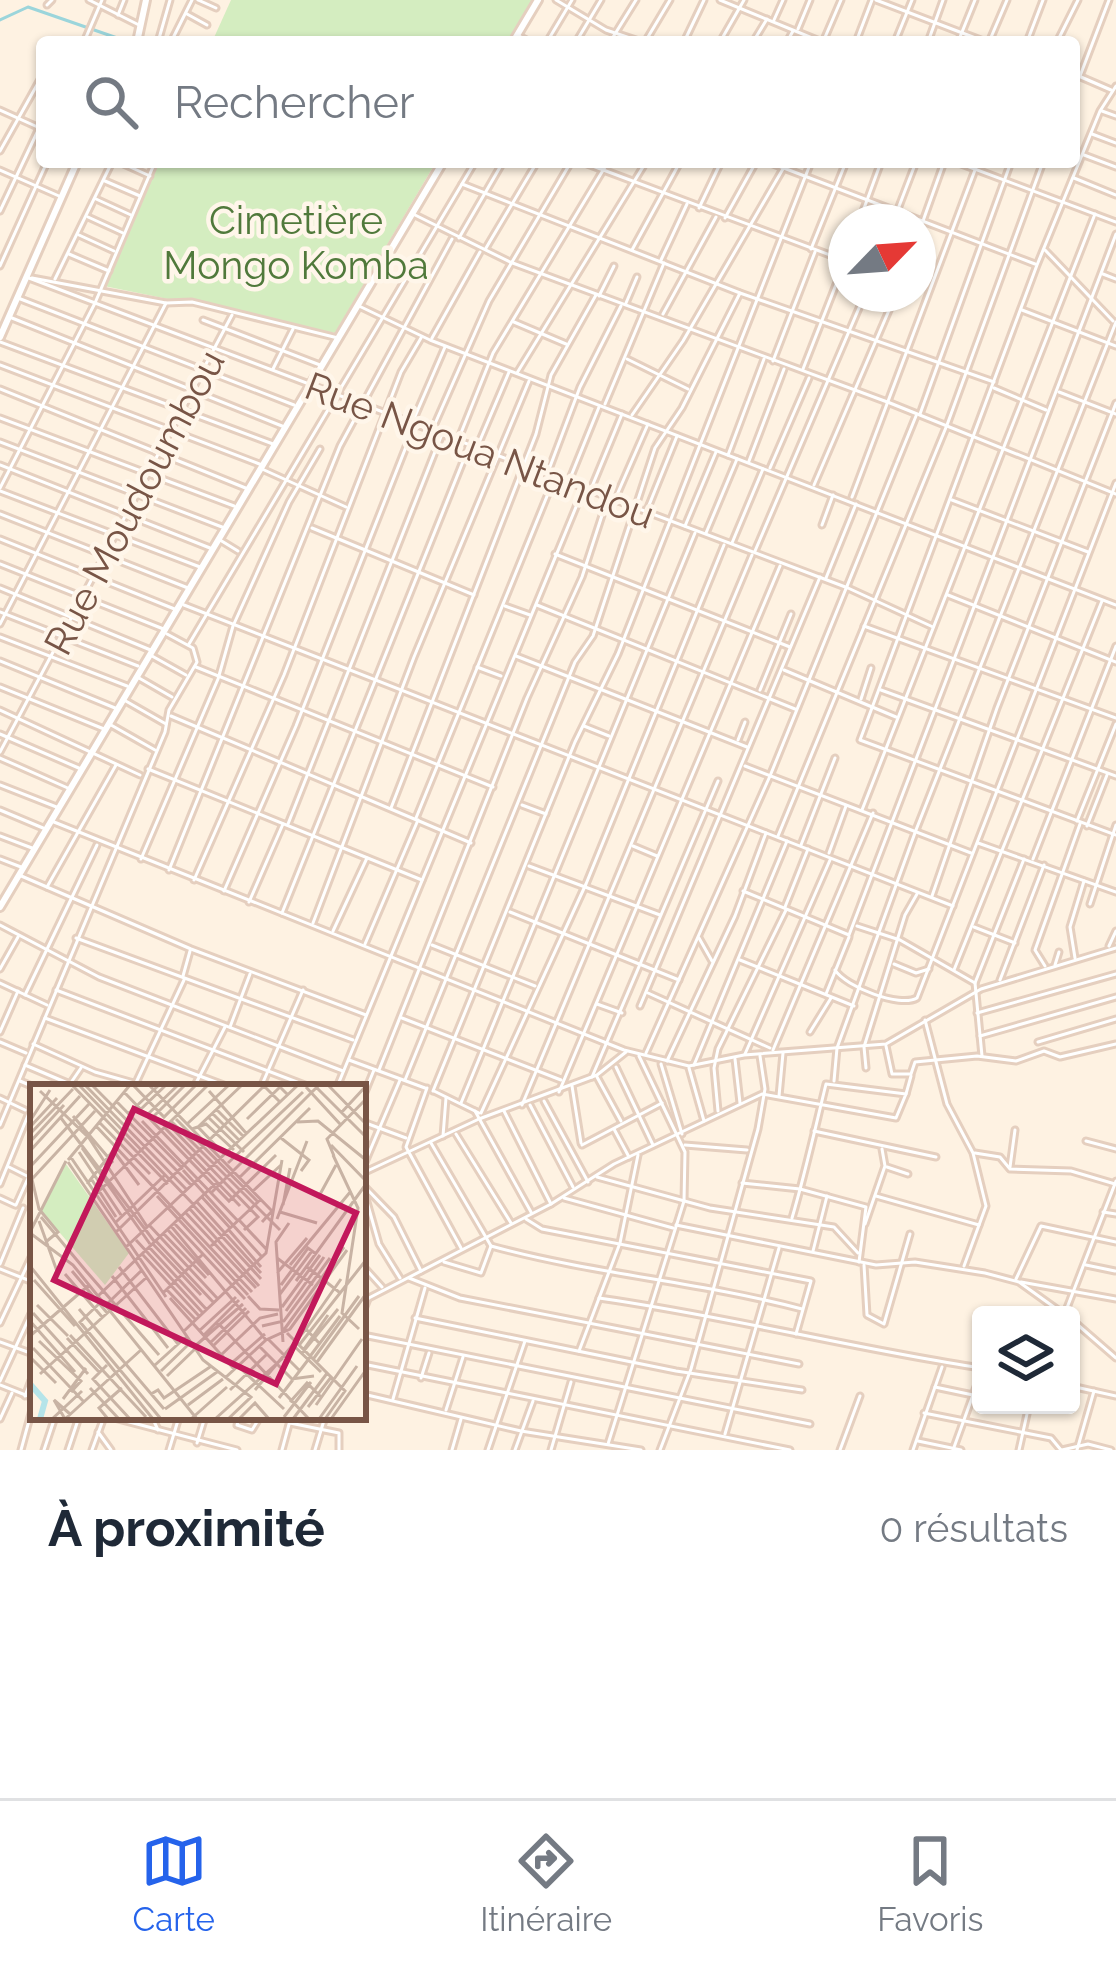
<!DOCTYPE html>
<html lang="fr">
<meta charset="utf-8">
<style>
:root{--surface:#fff;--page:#f6f6f7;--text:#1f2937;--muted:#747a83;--line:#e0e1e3;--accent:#2563eb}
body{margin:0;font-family:Raleway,sans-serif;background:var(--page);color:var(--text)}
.controls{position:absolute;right:36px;bottom:36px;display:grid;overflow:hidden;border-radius:12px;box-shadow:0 3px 9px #0004}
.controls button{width:108px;height:108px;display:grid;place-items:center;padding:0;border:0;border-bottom:3px solid var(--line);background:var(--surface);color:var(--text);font:60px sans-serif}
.compass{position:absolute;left:828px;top:204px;width:108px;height:108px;border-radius:50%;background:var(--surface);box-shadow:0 3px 9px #0004;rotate:65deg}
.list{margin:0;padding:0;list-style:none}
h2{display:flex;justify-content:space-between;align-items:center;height:156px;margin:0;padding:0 48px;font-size:51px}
h2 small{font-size:39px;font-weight:400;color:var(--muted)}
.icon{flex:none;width:66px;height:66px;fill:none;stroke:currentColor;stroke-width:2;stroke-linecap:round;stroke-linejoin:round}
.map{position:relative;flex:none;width:1116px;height:1450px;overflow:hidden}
.search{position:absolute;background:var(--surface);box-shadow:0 3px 9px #0004;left:36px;right:36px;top:36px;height:132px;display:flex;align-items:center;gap:30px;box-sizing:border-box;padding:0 42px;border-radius:12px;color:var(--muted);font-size:45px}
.sheet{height:348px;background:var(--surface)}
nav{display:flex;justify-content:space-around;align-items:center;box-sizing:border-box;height:168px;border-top:3px solid var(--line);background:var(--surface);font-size:33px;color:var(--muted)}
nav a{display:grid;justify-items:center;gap:6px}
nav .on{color:var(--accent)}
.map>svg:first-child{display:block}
</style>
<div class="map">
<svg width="1116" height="1450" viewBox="0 0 1116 1450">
<rect width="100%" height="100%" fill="#fef2e2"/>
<!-- green -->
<g fill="#d4edc0">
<polygon points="231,0 532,0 507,42 212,42"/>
<polygon points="159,162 436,162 335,333 104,286"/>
</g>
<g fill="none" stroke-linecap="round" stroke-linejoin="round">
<!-- stream -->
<polyline stroke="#9bd5db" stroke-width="3" points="0,20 28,7 123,40"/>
<!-- minor casing -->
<g stroke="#e5cfbf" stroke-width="9">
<g id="minor">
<polyline points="89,0 141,26"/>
<polyline points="198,0 216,8"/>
<polyline points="556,0 606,30 642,42"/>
<polyline points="720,0 822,42"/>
<polyline points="876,0 986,42"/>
<polyline points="47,5 52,0"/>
<polyline points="187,14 207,25"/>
<polyline points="118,15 124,0"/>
<polyline points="774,20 783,0"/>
<polyline points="798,29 810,0"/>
<polyline points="519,36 530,42"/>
<polyline points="84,42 102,0"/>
<polyline points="158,42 170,0"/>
<polyline points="171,42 192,0"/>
<polyline points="547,42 572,0"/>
<polyline points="576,42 601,0"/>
<polyline points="610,42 636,0"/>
<polyline points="645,42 670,0"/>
<polyline points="684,42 704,0"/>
<polyline points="720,42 744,0"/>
<polyline points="753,42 767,19"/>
<polyline points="787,42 793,31"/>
<polyline points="823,42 841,0"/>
<polyline points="856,42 872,0"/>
<polyline points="895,42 912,0"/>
<polyline points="928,42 943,0"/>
<polyline points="958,42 975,0"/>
<polyline points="989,42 1007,0"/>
<polyline points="1027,42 1043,0"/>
<polyline points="1057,42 1078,0"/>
<polyline points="1074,74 1111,90"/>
<polyline points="1080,76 1109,0"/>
<polyline points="1116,86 1100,111 1037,265 860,740 1116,835"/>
<polyline points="0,110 42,129"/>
<polyline points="1102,111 1116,116"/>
<polyline points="1092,134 1116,143"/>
<polyline points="0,151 42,76"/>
<polyline points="1084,155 1116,167"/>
<polyline points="119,162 150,176"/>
<polyline points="582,162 846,261"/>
<polyline points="768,162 1035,264"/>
<polyline points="956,162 1116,222"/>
<polyline points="0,170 59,196"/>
<polyline points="1074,178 1116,195"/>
<polyline points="105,181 140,196"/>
<polyline points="462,184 740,293 994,382"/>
<polyline points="96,199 131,215"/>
<polyline points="699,208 721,162"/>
<polyline points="0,211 42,122"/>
<polyline points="413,214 510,262 890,403 1116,494"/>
<polyline points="88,217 123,233"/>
<polyline points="725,218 756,162"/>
<polyline points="859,222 881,162"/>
<polyline points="893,222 916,162"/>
<polyline points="79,235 114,251"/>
<polyline points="918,235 944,162"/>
<polyline points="459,238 503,162"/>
<polyline points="486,248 537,162"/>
<polyline points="811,249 846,162"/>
<polyline points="632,250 680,162"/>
<polyline points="1045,250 1113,321"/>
<polyline points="69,254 109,271"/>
<polyline points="661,260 687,204"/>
<polyline points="0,266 47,162"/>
<polyline points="1103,274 1116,279"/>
<polyline points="29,278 848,588 933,627"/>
<polyline points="32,278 166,303 192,302 338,338"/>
<polyline points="55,279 112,162"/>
<polyline points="599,296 614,266"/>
<polyline points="18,298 294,405"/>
<polyline points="626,303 637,277"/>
<polyline points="359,306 430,340 1116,605"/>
<polyline points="1022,310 1116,346"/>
<polyline points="663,314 716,217"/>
<polyline points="12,318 282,426"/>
<polyline points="203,320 320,365"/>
<polyline points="514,322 566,344"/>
<polyline points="432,338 480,252"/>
<polyline points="0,342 273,444"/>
<polyline points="627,359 688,389"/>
<polyline points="773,361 815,252"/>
<polyline points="0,365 262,465"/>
<polyline points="273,369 293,329"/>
<polyline points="803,369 846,259"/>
<polyline points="517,373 646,162"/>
<polyline points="994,388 1046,410"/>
<polyline points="0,389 248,489"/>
<polyline points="1059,392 1116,414"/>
<polyline points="605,404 664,263"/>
<polyline points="920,414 1011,162"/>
<polyline points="632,415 683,341 787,162"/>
<polyline points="0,418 234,506"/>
<polyline points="413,421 445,347"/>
<polyline points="434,426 489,301 571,162"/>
<polyline points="459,438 493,353 608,162"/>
<polyline points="0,442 222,527"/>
<polyline points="478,445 509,372"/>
<polyline points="728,455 764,359"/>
<polyline points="749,461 784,369"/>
<polyline points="0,465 210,548"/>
<polyline points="770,468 809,378"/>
<polyline points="262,469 346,507"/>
<polyline points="548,472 580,387 621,306"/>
<polyline points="569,481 599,407"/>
<polyline points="814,485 896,294"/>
<polyline points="0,488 95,303 155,162"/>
<polyline points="591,489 622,414"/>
<polyline points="0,491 200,567"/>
<polyline points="616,497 648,424"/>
<polyline points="852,497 978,162"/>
<polyline points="952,500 1088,552"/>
<polyline points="647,510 677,436"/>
<polyline points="0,514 188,588"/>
<polyline points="822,525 833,495"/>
<polyline points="685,526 716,452"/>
<polyline points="312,528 474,595"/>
<polyline points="706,533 737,459"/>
<polyline points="0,539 177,610"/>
<polyline points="220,540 238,551"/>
<polyline points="732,543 763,469"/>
<polyline points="755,551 865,294"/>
<polyline points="555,554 790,647"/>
<polyline points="0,564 166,630"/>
<polyline points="826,578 856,504"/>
<polyline points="0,588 153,651"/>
<polyline points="948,595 1116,662"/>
<polyline points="184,605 953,906"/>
<polyline points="537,605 795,709"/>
<polyline points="505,606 530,615"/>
<polyline points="0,612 138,666"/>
<polyline points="0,624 166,303"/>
<polyline points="864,626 1116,718"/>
<polyline points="0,637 127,686"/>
<polyline points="189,644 475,162"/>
<polyline points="152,656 186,675"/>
<polyline points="516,656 747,747"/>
<polyline points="0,661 115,708"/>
<polyline points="196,667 493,787"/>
<polyline points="477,667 501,676"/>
<polyline points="784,670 896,717"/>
<polyline points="139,678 172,697"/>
<polyline points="0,687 104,729"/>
<polyline points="760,690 791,614"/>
<polyline points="881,690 1116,776"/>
<polyline points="861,699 871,668"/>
<polyline points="124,700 166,724"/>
<polyline points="0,710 140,775"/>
<polyline points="171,716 471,843"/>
<polyline points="111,725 155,750"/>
<polyline points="584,726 609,736"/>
<polyline points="0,734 81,769"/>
<polyline points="738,740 745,722"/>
<polyline points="0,752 232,315"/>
<polyline points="0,758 70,789"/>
<polyline points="745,766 971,853"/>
<polyline points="148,769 422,880"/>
<polyline points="0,785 59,808"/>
<polyline points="522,805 546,814"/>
<polyline points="391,808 536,434 551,375 596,295"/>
<polyline points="0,810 43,828"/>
<polyline points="862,810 1095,214"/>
<polyline points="416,818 554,479"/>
<polyline points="1077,821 1116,724"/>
<polyline points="54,822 624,1050 689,1066 744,1055 886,1044 981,989 1116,948"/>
<polyline points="288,824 442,434"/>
<polyline points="1087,826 1107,775"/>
<polyline points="0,836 32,848"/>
<polyline points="778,836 947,425 1043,162"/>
<polyline points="978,843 1116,892"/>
<polyline points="801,845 835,758"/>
<polyline points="633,846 657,856"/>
<polyline points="829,853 846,806"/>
<polyline points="0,859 21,867"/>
<polyline points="141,859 218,679 233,626 289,502 320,449"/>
<polyline points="1033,859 1116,646"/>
<polyline points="529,866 660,915"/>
<polyline points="169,870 340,446 452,239"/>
<polyline points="19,875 191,949 366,1015"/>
<polyline points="194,880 284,675 401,372 421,338"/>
<polyline points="47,887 116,765"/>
<polyline points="224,891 296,726 415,424"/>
<polyline points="743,891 849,935 1116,234"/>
<polyline points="932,896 997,708 1116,403"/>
<polyline points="249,902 283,824"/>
<polyline points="1090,904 1116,825"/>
<polyline points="785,907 808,849"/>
<polyline points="510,912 679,980"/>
<polyline points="282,913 470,444"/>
<polyline points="313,923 414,657 529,381"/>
<polyline points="0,925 99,977 343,1071"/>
<polyline points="857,926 900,940 975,983 982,1056"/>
<polyline points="974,927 1015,943"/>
<polyline points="333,931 367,858"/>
<polyline points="76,938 353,1040"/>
<polyline points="699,938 712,961"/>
<polyline points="365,944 418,820"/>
<polyline points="432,945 535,986"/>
<polyline points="1109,946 1116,931"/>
<polyline points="1075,958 1070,927 1084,881"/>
<polyline points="740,960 854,1006"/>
<polyline points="894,964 916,973 929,969"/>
<polyline points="1055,965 1059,952"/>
<polyline points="1045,966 1035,950 1080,824"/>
<polyline points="0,969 18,937"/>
<path d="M835,970C846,987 900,1008 917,998L1116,483"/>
<polyline points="954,970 1102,601"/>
<polyline points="183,976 190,951"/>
<polyline points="1000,980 1044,865"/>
<polyline points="0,983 47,1005"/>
<polyline points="975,983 1024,859"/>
<polyline points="56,990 310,1087"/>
<polyline points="648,993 770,1048"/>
<polyline points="826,994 849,937"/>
<polyline points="25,995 97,845"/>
<polyline points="597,1004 622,1013"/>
<polyline points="640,1006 820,577"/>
<polyline points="977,1013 1116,974"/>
<polyline points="45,1018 229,1087"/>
<polyline points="402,1018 561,1080"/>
<polyline points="925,1020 947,1104 973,1153 986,1206 964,1266"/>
<polyline points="230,1027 250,974"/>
<polyline points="0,1032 18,991"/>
<polyline points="810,1032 831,998"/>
<polyline points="980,1036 1116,997"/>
<polyline points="0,1042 26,1053"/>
<polyline points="1038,1042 1116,1019"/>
<polyline points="33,1044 95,1072 148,1087"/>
<polyline points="886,1046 892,1074 911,1074 915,1062 977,1056 1016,1061 1044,1051 1060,1057 1116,1044"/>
<polyline points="773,1050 873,813"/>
<polyline points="646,1053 770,776 916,416"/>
<polyline points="745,1054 830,860"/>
<polyline points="735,1059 740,1103"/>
<polyline points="349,1060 425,1088"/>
<polyline points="667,1061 735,916 766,833"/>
<polyline points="661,1064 682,1134"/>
<polyline points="25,1065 70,1084 81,1068"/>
<polyline points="694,1065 787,841"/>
<polyline points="616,1067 653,1145"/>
<polyline points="689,1068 704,1121"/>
<polyline points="866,1068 864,1047 905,915 917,894"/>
<polyline points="379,1070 527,698 582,577 607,500"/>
<polyline points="592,1077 718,781"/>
<polyline points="597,1077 621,1121"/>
<polyline points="405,1080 575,662 593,636 655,448 682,408 740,293"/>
<polyline points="20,1081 34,1087"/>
<polyline points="834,1081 837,1048 916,830 1116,322"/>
<polyline points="572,1086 581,1143"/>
<polyline points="134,1087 184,980"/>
<polyline points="194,1087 225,1027"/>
<polyline points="261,1087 303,990"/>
<polyline points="337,1087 583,490"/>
<polyline points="427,1088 406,1147 461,1248"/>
<polyline points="433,1091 575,742 618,654 811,162"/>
<polyline points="434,1091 479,1113"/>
<polyline points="559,1092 780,566"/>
<polyline points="906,1094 911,1076"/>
<polyline points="779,1096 783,1053"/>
<polyline points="363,1097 374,1070"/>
<polyline points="0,1098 25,1110"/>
<polyline points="544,1101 588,1182"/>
<polyline points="461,1103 695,533"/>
<polyline points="522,1105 752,555"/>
<polyline points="530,1105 573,1187"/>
<polyline points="475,1111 531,1212"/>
<polyline points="504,1111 551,1204"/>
<polyline points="718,1111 714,1068 718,1049 786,910"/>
<polyline points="481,1113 586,884 724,545"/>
<polyline points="363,1122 406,1138"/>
<polyline points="0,1125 165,732 169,710 197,662 193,648 167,634"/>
<polyline points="614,1129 629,1157"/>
<polyline points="814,1131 936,1157"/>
<polyline points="456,1134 511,1223"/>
<polyline points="443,1136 446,1098"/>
<polyline points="1086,1141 1116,1149"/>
<polyline points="431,1143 491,1246 481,1273 444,1262"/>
<polyline points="582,1145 662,1103"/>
<polyline points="685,1145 747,1150"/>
<polyline points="975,1153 1000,1157 1010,1169 1071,1171 1115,1184"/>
<polyline points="9,1167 33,1179"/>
<polyline points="363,1167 400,1080"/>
<polyline points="887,1167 908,1174"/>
<polyline points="1010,1167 1015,1130"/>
<polyline points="363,1173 479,1119 597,1075 626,1052"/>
<polyline points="597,1177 710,1208 834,1227 858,1253"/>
<polyline points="742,1183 800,1189 866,1207 859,1262"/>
<polyline points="0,1184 33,1103"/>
<polyline points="363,1185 394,1217 421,1271"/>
<polyline points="363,1188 379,1244 400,1278"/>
<polyline points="876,1196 979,1225"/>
<polyline points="0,1198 15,1205"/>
<polyline points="564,1198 673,1228"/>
<polyline points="16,1205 33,1167"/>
<polyline points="1103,1212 1116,1214"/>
<polyline points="526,1219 542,1229 811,1281 796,1334"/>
<polyline points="865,1224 885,1166 882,1149"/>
<polyline points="676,1225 876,1265 915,1262 985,1273 1019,1282 1065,1315"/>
<path d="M491,1246C593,1274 700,1282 802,1309"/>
<polyline points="813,1251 827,1196"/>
<polyline points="0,1264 23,1208"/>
<polyline points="864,1265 867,1315 884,1324 910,1234"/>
<polyline points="1086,1265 1115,1271"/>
<polyline points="363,1266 382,1287"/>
<polyline points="0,1269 33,1282"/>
<polyline points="409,1278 460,1298 799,1364"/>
<polyline points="1016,1279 1041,1226 1116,1242"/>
<polyline points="1021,1282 1116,1299"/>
<path d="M599,1298C727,1316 855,1349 981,1368"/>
<path d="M363,1301L551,1204L614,1164L762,1094L896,1118L906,1094L826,1084C815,1129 805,1174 792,1218"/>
<polyline points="363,1312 368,1299"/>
<polyline points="1065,1313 1116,1181"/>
<polyline points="415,1318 676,1371 802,1390"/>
<polyline points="1071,1319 1116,1358"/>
<polyline points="0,1323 33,1253"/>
<polyline points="363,1335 810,1424"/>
<polyline points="0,1342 33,1354"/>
<polyline points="579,1351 620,1243 638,1155"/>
<polyline points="363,1364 790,1450"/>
<polyline points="421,1378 429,1353"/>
<polyline points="0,1381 33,1309"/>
<polyline points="0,1385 33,1398"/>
<polyline points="1071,1386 1116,1396"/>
<polyline points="935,1387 973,1395"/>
<polyline points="363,1394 521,1431 641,1450"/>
<polyline points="25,1396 33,1375"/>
<polyline points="393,1399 425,1288"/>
<polyline points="446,1410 463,1357"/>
<polyline points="924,1413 1051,1438 1061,1450"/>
<polyline points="110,1417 237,1450"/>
<polyline points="152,1417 158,1430"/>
<polyline points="239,1417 237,1425 252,1430 260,1417"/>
<polyline points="0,1419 12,1393"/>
<polyline points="290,1423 339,1433 339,1450"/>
<polyline points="98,1432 111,1450"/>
<polyline points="725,1434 779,1248"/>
<polyline points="918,1441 961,1450"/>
<polyline points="197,1443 205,1417"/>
<polyline points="608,1444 684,1201 685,1152 639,1056"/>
<polyline points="21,1450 33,1406"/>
<polyline points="44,1450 55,1417"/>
<polyline points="68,1450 79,1417"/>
<polyline points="92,1450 104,1417"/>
<polyline points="169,1450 179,1417"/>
<polyline points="282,1450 291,1417"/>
<polyline points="315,1450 325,1417"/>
<polyline points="452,1450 461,1419"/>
<polyline points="488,1450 525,1341"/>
<polyline points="515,1450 533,1401"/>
<polyline points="551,1450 571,1382"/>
<polyline points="660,1450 691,1369 758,1129 765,1089 760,1056"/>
<polyline points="840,1450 860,1396"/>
<polyline points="913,1450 942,1367"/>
<polyline points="953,1450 981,1373"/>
<polyline points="1019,1450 1029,1405"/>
<polyline points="1062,1450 1088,1444 1111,1450"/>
<polyline points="1077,1450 1094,1391"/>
</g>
</g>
<!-- tertiary casing -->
<g stroke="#e5cfbf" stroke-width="12">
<g id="tertiary">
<polyline points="137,42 146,0"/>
<polyline points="513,42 538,0"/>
<polyline points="0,337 77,162"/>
<polyline points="0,907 443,162"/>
</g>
</g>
<!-- minor -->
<use href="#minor" stroke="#fff" stroke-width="3"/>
<!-- tertiary -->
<use href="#tertiary" stroke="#fff" stroke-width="6"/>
</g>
<g text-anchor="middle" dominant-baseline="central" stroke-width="9" stroke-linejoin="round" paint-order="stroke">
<!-- park labels -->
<g font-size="39" fill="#50793b" stroke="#fff6ea">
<text x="296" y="220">Cimetière<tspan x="296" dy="45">Mongo Komba</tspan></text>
</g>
<!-- street labels -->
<g font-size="39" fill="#785546" stroke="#fff6ea">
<text transform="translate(480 450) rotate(21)">Rue Ngoua Ntandou</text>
<text transform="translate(134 502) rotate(-62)">Rue Moudoumbou</text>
</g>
</g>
<!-- overview -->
<g transform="translate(30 1084)">
<rect width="336" height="336" fill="#fef2e2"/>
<path d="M36,80L99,169L75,201L11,127Z" fill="#d4edc0"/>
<path fill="none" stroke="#b5e4e9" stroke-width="6" d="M0,300L15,317L10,335"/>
<path fill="none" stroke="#c8b3a4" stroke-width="3" d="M42,1L138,100M49,1L163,120M55,1L157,106M62,1L161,101M103,1L134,33L166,1M119,1L242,127L232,138M298,1L336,40M276,3L310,40M287,4L336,53M10,7L59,54L118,144M179,7L216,49M94,8L199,117L246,71M86,17L153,85M186,25L213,52M110,26L136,1M99,29L129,1M182,29L209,56M311,29L336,2M117,31L148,1M43,32L83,79M178,33L214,68M31,34L124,157M146,35L228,118M217,35L250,3L257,10M120,36L155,1M0,37L20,6M112,37L208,137M69,38L120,90M142,38L250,146M267,38L288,37L336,76M157,40L199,1M66,42L222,208M140,42L228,133L214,146M0,43L27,14M135,44L210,122M162,45L176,40L204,66M0,50L43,5M251,54L279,76L271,87M0,58L34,21M301,61L336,97M52,64L120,160M189,65L168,43L212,1M83,66L109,101M0,67L50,12M49,68L91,131M303,71L328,124L312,229L329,245M40,72L136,213M304,72L297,55L336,15M38,76L100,1M38,78L173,276L221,313L198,335M198,79L273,8M0,83L59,20M153,86L231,172M1,91L9,125L28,148L17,157M210,93L280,24M2,95L65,27M62,96L86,133M57,100L86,63M223,107L251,81M181,109L289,1M65,111L178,1M127,112L218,211M171,112L201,145M288,114L306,81M166,117L231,189M163,121L231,195M253,121L260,84M159,124L229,202M155,128L226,204M250,128L287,139M11,133L56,187M247,135L277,57M209,136L237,166M9,137L28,190M85,139L135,91M144,139L215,215M120,142L187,214M141,142L236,256M137,145L179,191M198,145L231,183M0,148L36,77M86,148L234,2L249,17M0,149L43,181L167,335M133,149L176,194M106,156L172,228M125,156L184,219M122,159L171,211M181,162L231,115M96,163L268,1M119,163L177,226M113,171L169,232M247,174L283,201M260,181L321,107M0,182L123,335M276,182L309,208M89,183L148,260M42,187L78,230M56,187L129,271M247,189L277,154M35,190L73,234M82,192L138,264M4,196L45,242M266,197L336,100M251,201L278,164L286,170M137,206L165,235M134,208L172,171M250,210L282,167M68,212L187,98M218,212L230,225L249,226M140,214L204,285M72,217L50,238L131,335M7,221L38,252M76,221L112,186M252,223L290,171M49,225L134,325M256,227L294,173M3,229L58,290M0,237L45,288M187,238L279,335M232,242L254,237L300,174M276,245L311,195M154,247L236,169L252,76M169,247L206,213M253,247L314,163M257,249L315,307L295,335M40,251L116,333M0,252L59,201M173,252L209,216M37,254L69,288M239,256L270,287M9,257L51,297L41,308M253,258L246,158L259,139M180,259L216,224M270,260L336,176M183,262L219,227M229,262L262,295L284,292M264,262L291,288M164,263L213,220M3,264L54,318M274,265L298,231M272,269L308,225M191,271L230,234L248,230M281,271L310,232M0,273L26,299M284,274L329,212M203,278L235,250M287,278L336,210M77,281L63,295L100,335M125,281L157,252M209,283L254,325M131,287L161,258M10,290L117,193M137,292L165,265M195,294L236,256L260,245L317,166M60,304L89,335M200,306L236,271M225,306L276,245L289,259M121,310L128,306L134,314L180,283M249,314L281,272M33,315L56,284M260,318L277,299L292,314M158,321L193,295M286,321L332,255M278,323L302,292M135,325L187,288M40,330L24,316L35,335L112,265M254,333L281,298M22,335L52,307M78,335L69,324L92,304M161,335L197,303M185,335L253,274M209,335L225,319L239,335M263,335L298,288M289,335L327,282M301,335L336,286"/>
<path fill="#c2185b" fill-opacity="0.15" stroke="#c2185b" stroke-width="6" d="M104,25L326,129L246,300L24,196Z"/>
<rect width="336" height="336" fill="none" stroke="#785546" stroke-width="6"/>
</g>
</svg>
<div class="controls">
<button><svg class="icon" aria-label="layers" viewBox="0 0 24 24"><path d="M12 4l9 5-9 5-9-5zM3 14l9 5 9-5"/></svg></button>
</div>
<svg class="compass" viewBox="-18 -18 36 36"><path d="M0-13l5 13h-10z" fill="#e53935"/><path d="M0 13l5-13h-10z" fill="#747a83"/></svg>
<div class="search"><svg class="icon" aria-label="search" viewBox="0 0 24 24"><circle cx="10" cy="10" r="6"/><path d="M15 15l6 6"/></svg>Rechercher</div>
</div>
<section class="sheet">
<h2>À proximité<small>0 résultats</small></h2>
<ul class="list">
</ul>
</section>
<nav>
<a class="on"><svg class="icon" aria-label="map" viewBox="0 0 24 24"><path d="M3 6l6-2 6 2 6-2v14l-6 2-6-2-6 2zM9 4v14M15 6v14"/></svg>Carte</a>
<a><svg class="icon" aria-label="directions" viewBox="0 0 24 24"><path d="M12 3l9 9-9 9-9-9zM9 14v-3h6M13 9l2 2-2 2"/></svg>Itinéraire</a>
<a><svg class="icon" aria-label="saved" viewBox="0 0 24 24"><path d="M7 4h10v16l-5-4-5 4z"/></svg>Favoris</a>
</nav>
